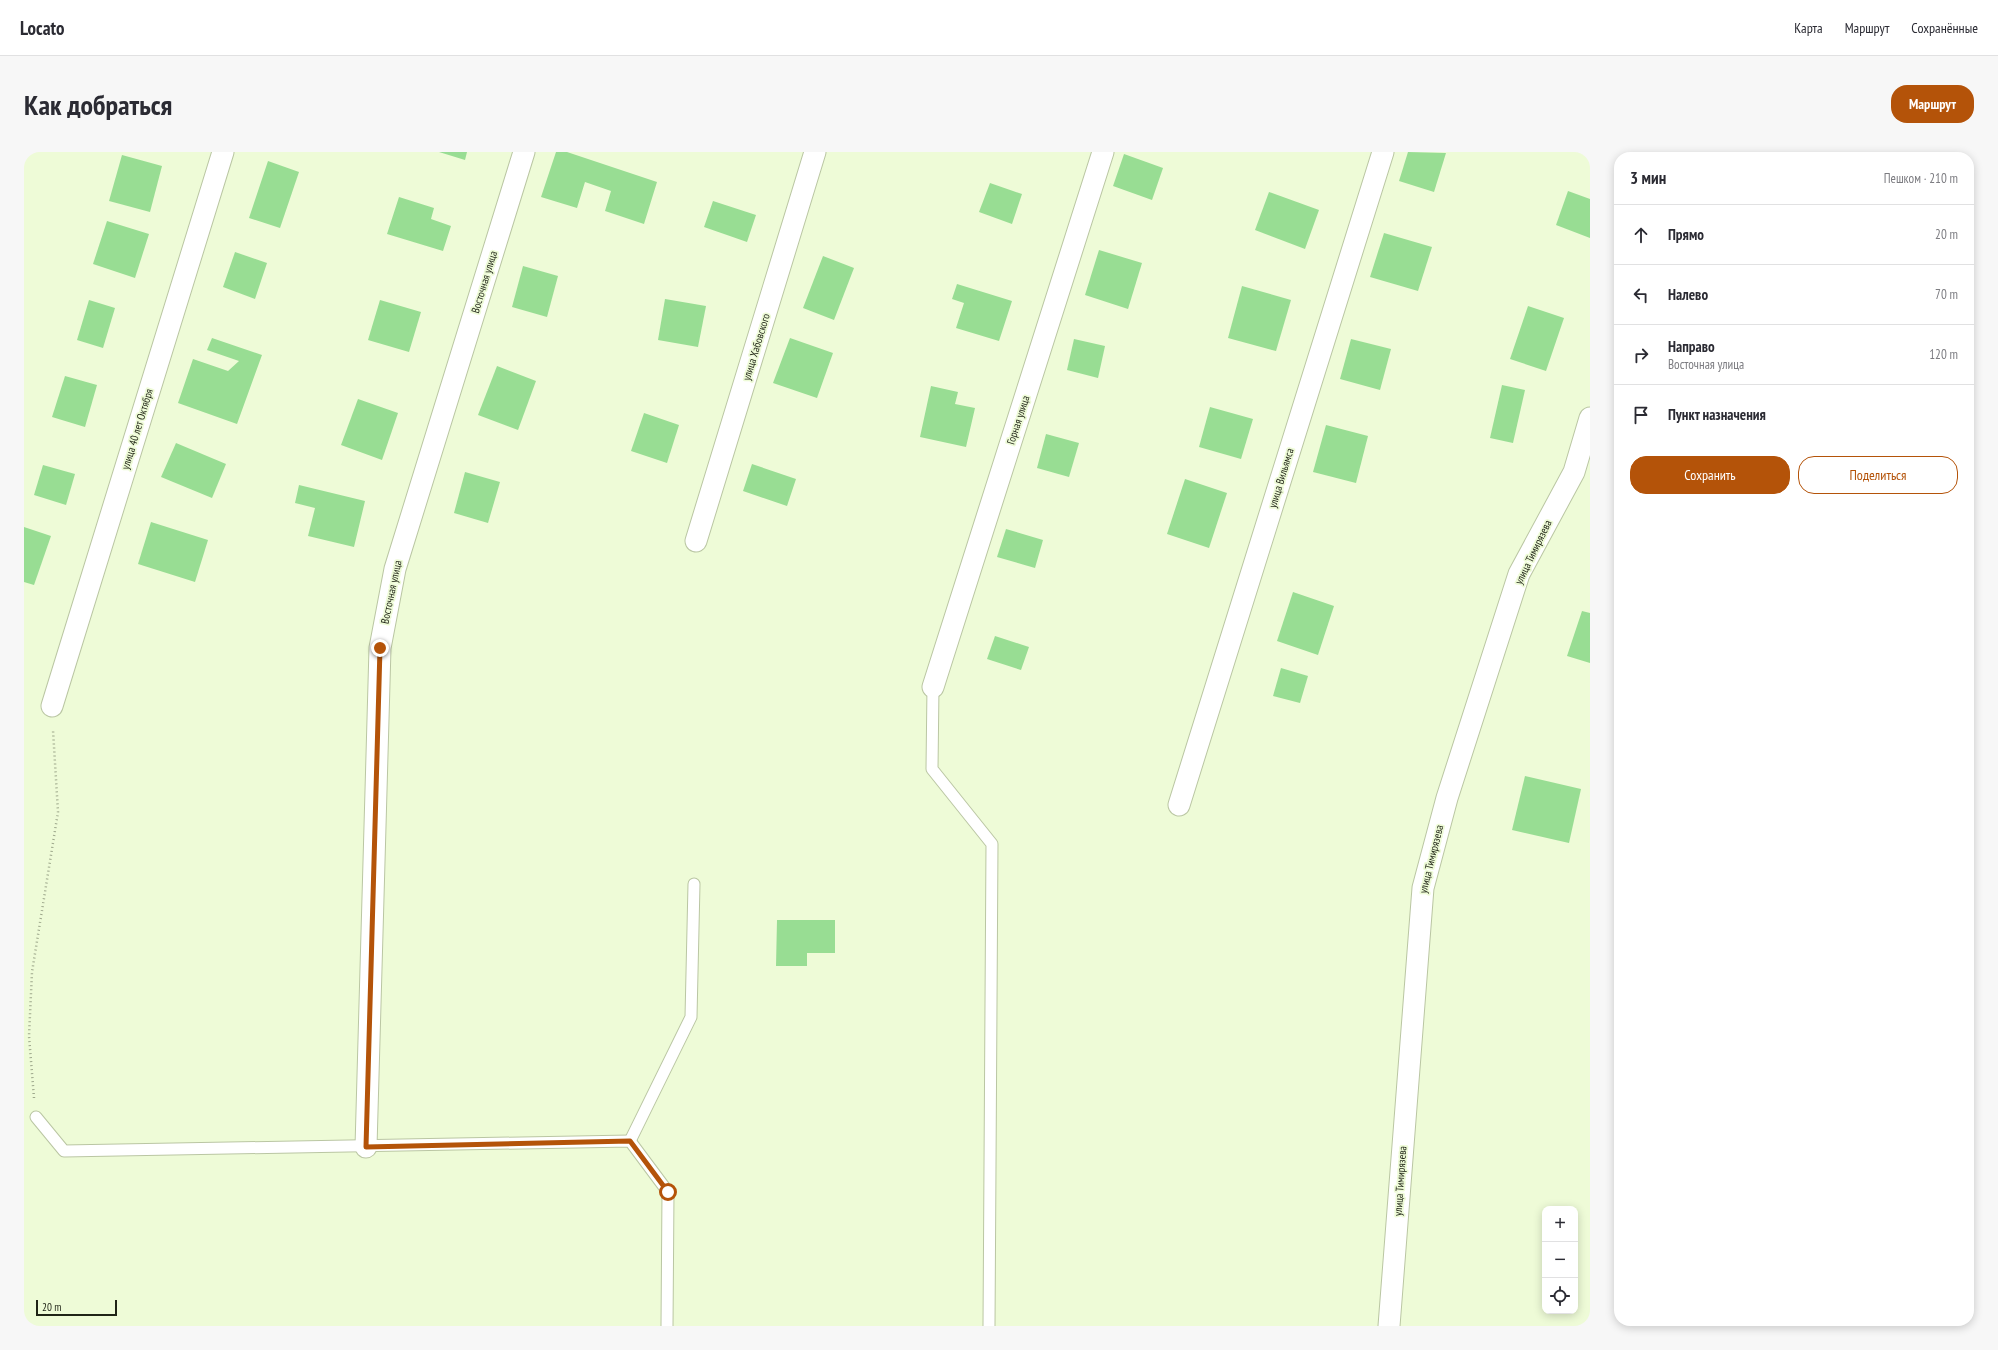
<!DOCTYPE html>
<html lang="ru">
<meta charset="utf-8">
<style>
:root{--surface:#fff;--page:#f7f7f7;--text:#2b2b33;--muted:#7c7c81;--line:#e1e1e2;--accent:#b45309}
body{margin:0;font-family:"PT Sans Narrow",sans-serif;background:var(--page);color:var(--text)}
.controls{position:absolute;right:12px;bottom:12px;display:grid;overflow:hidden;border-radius:8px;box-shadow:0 2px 10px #0003}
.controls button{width:36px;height:36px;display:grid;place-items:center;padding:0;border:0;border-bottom:1px solid var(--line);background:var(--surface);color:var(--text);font:20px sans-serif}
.scale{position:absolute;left:12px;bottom:10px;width:81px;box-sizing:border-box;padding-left:4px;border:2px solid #1f2416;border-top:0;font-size:11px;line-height:14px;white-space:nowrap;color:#1f2416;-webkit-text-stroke:3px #eefbd7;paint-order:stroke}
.stop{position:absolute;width:12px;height:12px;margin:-9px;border:3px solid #b45309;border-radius:50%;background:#fff}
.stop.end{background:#b45309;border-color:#fff;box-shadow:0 1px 4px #0008}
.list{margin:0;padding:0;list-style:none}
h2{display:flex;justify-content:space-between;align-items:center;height:52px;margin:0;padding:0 16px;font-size:17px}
h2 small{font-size:13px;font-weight:400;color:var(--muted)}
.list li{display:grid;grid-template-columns:26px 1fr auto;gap:12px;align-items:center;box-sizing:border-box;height:60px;padding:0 16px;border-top:1px solid var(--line)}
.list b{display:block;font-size:15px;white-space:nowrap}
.list p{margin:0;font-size:13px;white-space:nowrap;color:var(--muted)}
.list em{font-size:13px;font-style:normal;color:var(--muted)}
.actions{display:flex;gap:8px;padding:12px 16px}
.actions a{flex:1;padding:9px 0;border:1px solid var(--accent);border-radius:16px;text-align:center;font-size:14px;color:var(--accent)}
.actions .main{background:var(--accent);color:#fff}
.icon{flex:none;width:22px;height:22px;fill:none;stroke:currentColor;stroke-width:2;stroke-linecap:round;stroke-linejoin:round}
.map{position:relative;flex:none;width:1566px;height:1174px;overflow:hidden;border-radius:16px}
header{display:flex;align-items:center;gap:24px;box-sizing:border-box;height:56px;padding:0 20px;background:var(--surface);border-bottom:1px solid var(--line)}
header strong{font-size:19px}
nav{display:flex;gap:22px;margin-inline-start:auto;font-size:14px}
.intro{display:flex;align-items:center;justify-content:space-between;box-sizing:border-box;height:96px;padding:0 24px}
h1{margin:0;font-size:28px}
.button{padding:10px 18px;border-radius:16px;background:var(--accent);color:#fff;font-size:14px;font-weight:700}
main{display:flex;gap:24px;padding:0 24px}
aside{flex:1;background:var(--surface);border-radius:16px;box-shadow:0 2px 10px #0003}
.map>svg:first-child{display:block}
</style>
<header>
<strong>Locato</strong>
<nav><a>Карта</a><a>Маршрут</a><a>Сохранённые</a></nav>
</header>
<div class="intro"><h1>Как добраться</h1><a class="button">Маршрут</a></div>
<main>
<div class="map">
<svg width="1566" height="1174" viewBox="0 0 1566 1174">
<rect width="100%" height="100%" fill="#eefbd7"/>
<!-- building -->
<g fill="#98dd93">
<polygon points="415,0 443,0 441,8"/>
<polygon points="532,0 543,0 633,30 620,72 581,59 587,39 561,30 553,56 517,45"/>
<polygon points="1384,0 1422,1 1410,40 1375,29"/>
<polygon points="1100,2 1139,16 1128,48 1089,34"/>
<polygon points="98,3 138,14 126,60 85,49"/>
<polygon points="244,9 275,20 256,76 225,66"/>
<polygon points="966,31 998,42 988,72 955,60"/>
<polygon points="1544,39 1566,47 1566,86 1532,73"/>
<polygon points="1245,40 1295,58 1281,97 1231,78"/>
<polygon points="375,45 410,56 407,67 427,74 419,99 363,82"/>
<polygon points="689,49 732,63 723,90 680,75"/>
<polygon points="83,69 125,82 111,126 69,112"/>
<polygon points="1360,81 1408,95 1394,139 1346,125"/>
<polygon points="1075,98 1118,111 1104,157 1061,143"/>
<polygon points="211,100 243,111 231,147 199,135"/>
<polygon points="799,104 830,116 810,168 779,156"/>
<polygon points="499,114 534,124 523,165 488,155"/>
<polygon points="933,132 988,149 975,189 932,176 940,151 928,147"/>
<polygon points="1218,134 1267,148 1252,199 1204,186"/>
<polygon points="641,147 682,154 674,195 634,188"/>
<polygon points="65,148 91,156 79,196 53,188"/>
<polygon points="356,148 397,160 385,200 344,188"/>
<polygon points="1504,154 1540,166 1522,219 1486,207"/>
<polygon points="188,186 238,203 213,272 154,251 169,207 204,219 215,209 183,198"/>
<polygon points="766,186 809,201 793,246 749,231"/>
<polygon points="1050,187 1081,194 1074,226 1043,218"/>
<polygon points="1327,187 1367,197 1356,238 1316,227"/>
<polygon points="473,214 512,229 494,278 454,263"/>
<polygon points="41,224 73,233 61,275 28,265"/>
<polygon points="1478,233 1501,238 1489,291 1466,286"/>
<polygon points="907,234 934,240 931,252 951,256 942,295 896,285"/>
<polygon points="334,247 374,261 358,308 317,293"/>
<polygon points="1186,255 1229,267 1217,307 1175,295"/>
<polygon points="620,261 655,273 643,311 607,299"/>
<polygon points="1302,273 1344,284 1332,331 1289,320"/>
<polygon points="1022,282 1055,291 1045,325 1013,316"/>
<polygon points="152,291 202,312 188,346 137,325"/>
<polygon points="728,312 772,327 763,354 719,339"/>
<polygon points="19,313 51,322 42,353 10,343"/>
<polygon points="441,320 476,330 464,371 430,361"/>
<polygon points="1161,327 1203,341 1185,396 1143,382"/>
<polygon points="275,333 341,349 330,395 284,384 291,356 271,351"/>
<polygon points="127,370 184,388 171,430 114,412"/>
<polygon points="0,375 27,384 10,433 0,430"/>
<polygon points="982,377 1019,388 1011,416 973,405"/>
<polygon points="1269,440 1310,454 1294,503 1253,489"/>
<polygon points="1558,459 1566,461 1566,511 1543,504"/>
<polygon points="971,484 1005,495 997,518 963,507"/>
<polygon points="1257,516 1284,524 1276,551 1249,544"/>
<polygon points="1501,624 1557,637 1545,691 1488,678"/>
<polygon points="753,768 811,768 811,801 783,801 783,814 752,814"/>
</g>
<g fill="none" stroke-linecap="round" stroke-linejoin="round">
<!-- lane casing -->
<g stroke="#bac6a3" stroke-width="13">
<g id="lane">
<polyline points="909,535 908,617 968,692 965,1174"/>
<polyline points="12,965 40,999 606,989 644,1040 643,1174"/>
<polyline points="606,989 667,865 670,732"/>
</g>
</g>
<!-- street casing -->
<g stroke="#bac6a3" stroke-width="23">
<g id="street">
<polyline points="672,389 791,0"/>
<polyline points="909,535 1079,0"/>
<polyline points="28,554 199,0"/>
<polyline points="1155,653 1359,0"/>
<polyline points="342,995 356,496 371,417 500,0"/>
<polyline points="1365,1174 1399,736 1423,646 1495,422 1550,320 1566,266"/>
</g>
</g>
<!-- path -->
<polyline stroke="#9ea88c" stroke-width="2.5" stroke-dasharray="1 3" stroke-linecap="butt" points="10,946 5,884 8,820 34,660 29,578"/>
<!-- lane -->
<use href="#lane" stroke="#fff" stroke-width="11"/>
<!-- street -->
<use href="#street" stroke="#fff" stroke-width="21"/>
</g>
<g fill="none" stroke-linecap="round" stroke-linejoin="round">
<!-- route -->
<polyline stroke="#b45309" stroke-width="5" points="356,496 342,995 606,989 644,1040"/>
</g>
<g text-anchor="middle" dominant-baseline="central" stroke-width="3.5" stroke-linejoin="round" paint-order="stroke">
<!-- street labels -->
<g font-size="11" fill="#1f2416" stroke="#eefbd7">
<text transform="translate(460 130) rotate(-73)">Восточная улица</text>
<text transform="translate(732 195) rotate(-73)">улица Хабовского</text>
<text transform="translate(994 268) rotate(-72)">Горная улица</text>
<text transform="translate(113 277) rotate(-73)">улица 40 лет Октября</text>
<text transform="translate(1257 326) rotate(-73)">улица Вильямса</text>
<text transform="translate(1509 400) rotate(-64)">улица Тимирязева</text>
<text transform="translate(367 440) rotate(-78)">Восточная улица</text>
<text transform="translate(1407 707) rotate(-76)">улица Тимирязева</text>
<text transform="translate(1376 1029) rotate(-86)">улица Тимирязева</text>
</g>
</g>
</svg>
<div class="controls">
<button>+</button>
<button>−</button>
<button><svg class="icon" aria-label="locate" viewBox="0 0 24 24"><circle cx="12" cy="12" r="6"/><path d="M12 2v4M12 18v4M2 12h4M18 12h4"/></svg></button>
</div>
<div class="scale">20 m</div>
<div class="stop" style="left:644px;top:1040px"></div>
<div class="stop end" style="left:356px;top:496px"></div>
</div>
<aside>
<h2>3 мин<small>Пешком · 210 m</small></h2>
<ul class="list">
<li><svg class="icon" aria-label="ahead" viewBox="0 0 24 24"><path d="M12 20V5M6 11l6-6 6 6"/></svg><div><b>Прямо</b></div><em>20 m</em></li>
<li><svg class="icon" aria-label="left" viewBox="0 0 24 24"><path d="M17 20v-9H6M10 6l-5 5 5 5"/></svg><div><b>Налево</b></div><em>70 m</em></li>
<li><svg class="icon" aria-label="right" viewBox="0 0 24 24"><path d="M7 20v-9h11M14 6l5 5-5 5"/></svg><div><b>Направо</b><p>Восточная улица</p></div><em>120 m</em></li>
<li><svg class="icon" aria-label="arrive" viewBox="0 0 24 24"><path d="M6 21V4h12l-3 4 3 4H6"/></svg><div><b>Пункт назначения</b></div></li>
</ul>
<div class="actions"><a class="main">Сохранить</a><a>Поделиться</a></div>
</aside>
</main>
